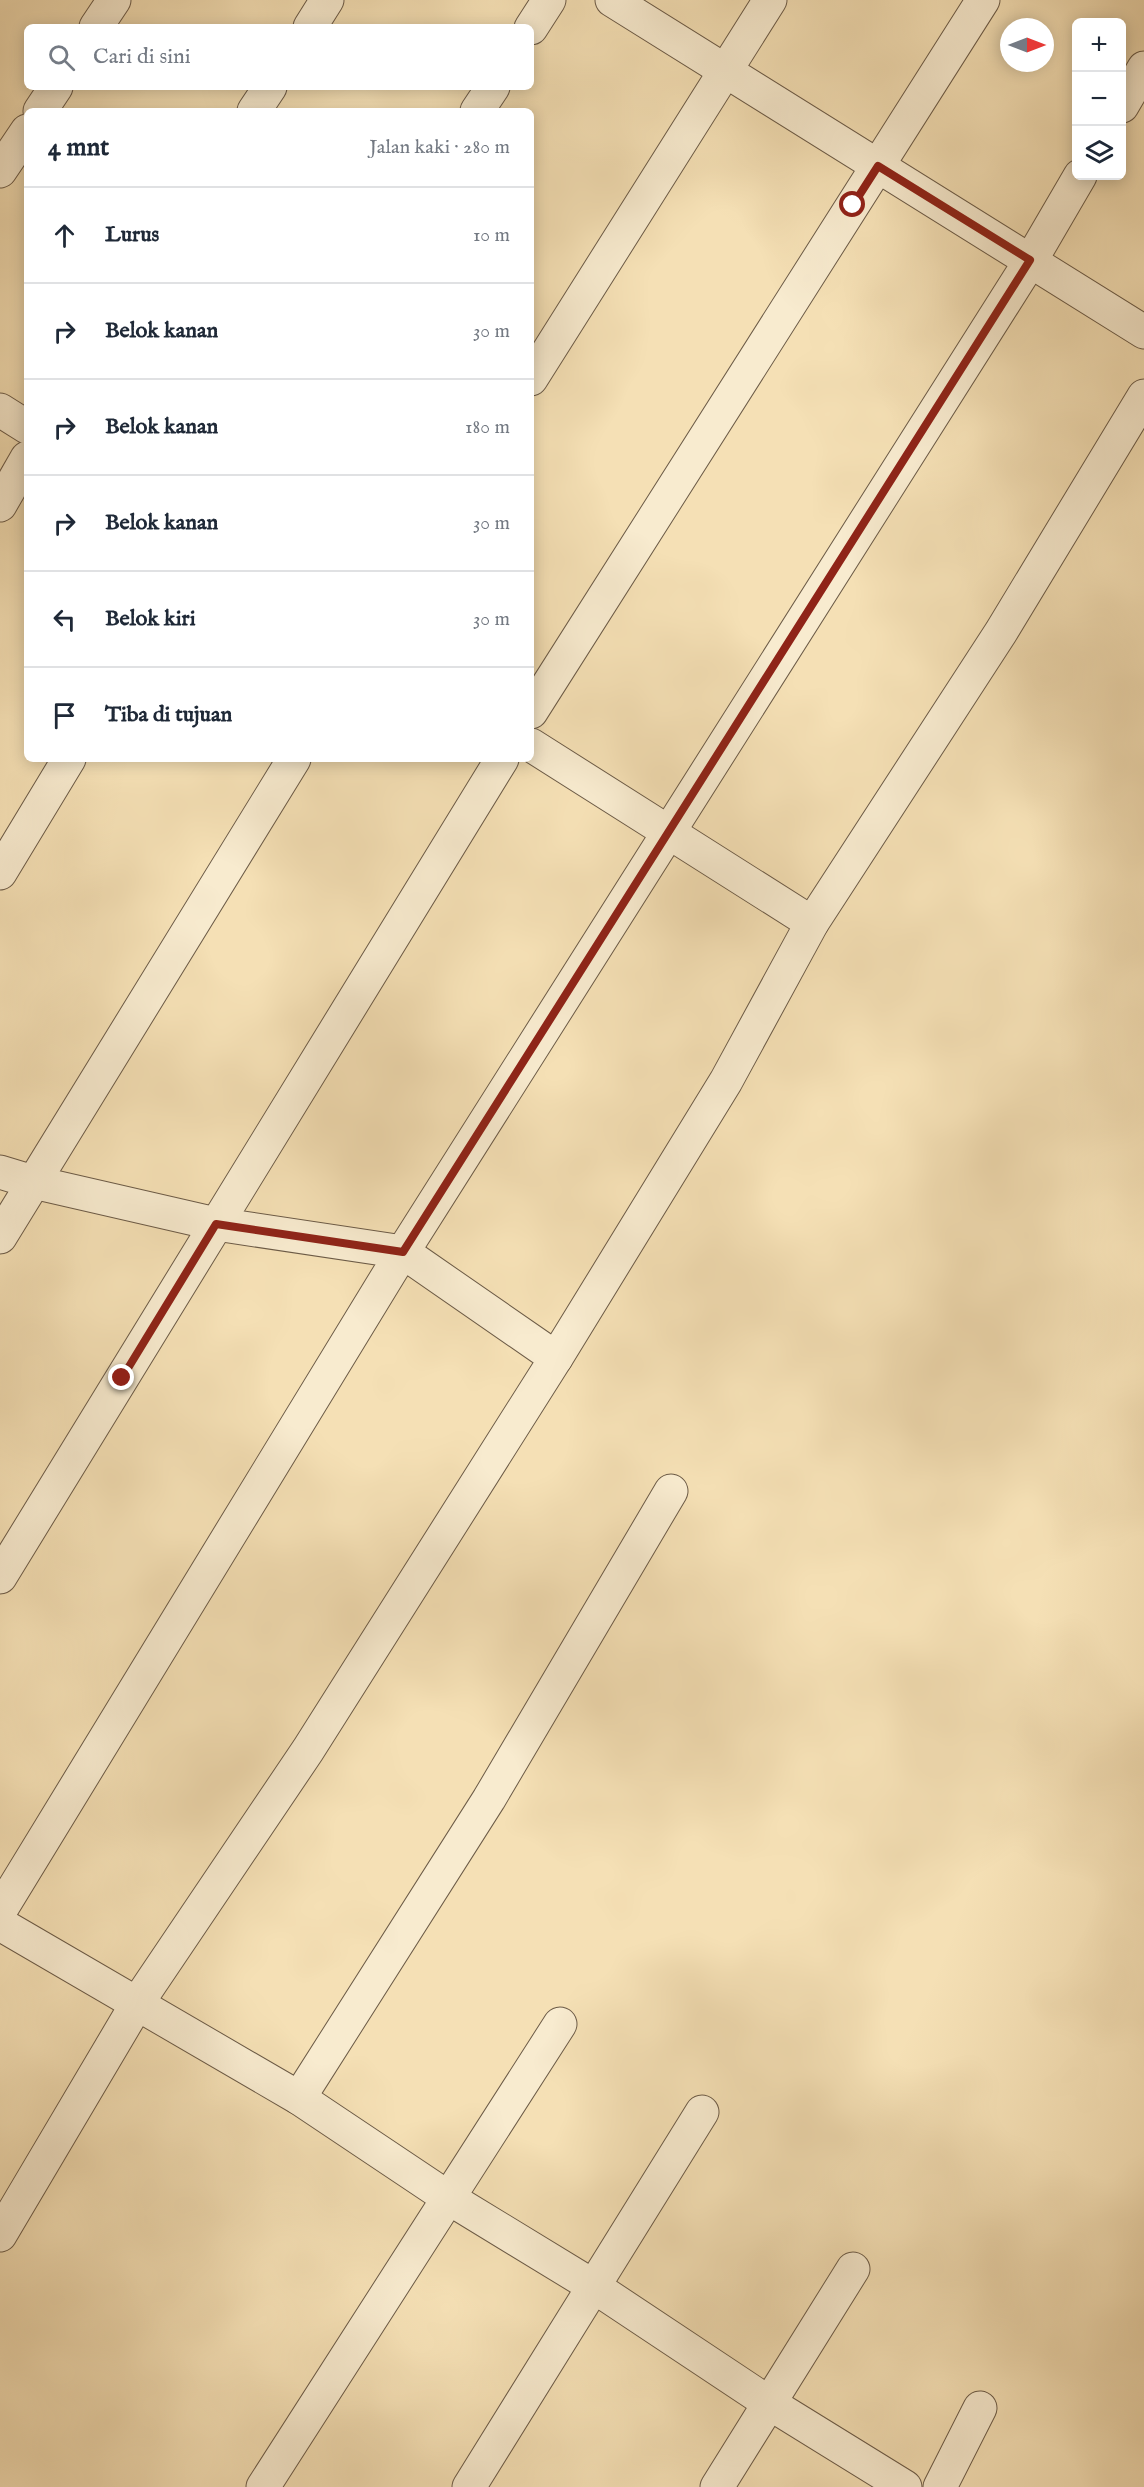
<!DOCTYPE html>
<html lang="id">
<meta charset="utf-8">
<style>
:root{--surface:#fff;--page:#f2f2f3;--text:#1f2937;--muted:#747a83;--line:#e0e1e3}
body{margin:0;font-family:"IM FELL English",serif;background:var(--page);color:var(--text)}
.controls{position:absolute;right:18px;top:18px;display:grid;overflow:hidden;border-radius:9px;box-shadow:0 3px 15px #0003}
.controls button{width:54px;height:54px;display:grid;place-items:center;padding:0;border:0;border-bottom:2px solid var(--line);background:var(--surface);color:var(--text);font:30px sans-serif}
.compass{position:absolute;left:1000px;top:18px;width:54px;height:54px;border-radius:50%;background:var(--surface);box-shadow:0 3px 15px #0003;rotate:90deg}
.stop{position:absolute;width:18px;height:18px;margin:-14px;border:4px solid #8f2418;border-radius:50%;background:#fff}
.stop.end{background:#8f2418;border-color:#fff;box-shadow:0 2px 6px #0008}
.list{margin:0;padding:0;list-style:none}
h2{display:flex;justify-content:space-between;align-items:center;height:78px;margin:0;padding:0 24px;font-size:26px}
h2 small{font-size:20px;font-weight:400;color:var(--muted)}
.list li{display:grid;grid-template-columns:39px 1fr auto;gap:18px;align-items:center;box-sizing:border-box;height:96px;padding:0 24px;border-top:2px solid var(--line)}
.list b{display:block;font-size:22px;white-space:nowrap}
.list em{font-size:20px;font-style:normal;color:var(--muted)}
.icon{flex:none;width:33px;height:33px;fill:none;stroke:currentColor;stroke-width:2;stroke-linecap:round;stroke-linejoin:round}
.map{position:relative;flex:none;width:1144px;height:2487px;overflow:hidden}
.search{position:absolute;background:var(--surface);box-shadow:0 3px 15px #0003;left:24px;top:24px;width:510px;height:66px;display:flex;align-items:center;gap:15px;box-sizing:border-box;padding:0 21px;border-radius:9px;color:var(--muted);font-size:22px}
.panel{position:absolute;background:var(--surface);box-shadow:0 3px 15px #0003;left:24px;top:108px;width:510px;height:654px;border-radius:9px}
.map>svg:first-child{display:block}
</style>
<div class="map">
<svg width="1144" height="2487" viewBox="0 0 1144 2487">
<rect width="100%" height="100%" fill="#f5e0b5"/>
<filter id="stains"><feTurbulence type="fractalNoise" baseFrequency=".00333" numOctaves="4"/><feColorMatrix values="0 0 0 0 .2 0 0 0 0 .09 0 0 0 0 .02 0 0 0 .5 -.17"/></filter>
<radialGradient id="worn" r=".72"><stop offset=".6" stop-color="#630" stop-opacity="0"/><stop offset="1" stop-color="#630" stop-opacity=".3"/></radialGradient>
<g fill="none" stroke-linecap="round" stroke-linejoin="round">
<!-- street casing -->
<g stroke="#6c5b47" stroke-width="35">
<g id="street">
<polyline points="612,0 1144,332"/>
<polyline points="96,27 114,0"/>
<polyline points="310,27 327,0"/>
<polyline points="531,28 549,0"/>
<polyline points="1122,106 1144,68"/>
<polyline points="40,111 56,87"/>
<polyline points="254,111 270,87"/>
<polyline points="477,111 493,87"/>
<polyline points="0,171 27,131"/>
<polyline points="531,379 770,0"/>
<polyline points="0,410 27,427"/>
<polyline points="0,505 27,458"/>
<polyline points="531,712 983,0"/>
<polyline points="531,745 812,923"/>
<polyline points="0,873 69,759"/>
<polyline points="0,1172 33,1182 216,1224 403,1252 556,1358 308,1750 138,2002 0,2235"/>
<polyline points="0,1237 294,759"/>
<polyline points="556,1358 726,1081 812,923 1001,632 1144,396"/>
<polyline points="0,1577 502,759"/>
<polyline points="0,1911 392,1269 1031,260 1080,176"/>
<polyline points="0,1924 299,2098 447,2197 593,2286 769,2403 905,2487"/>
<polyline points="299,2098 489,1799 671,1491"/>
<polyline points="263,2487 560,2024"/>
<polyline points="469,2487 702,2112"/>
<polyline points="717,2487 853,2269"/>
<polyline points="940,2487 980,2408"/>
</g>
</g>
<!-- street -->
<use href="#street" stroke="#f8ebcf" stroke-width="33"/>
</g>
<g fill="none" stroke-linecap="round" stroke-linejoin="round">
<!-- route -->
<polyline stroke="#8f2418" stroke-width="8" points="122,1378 216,1224 403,1252 1030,260 878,166 853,205"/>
</g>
<rect width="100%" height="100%" filter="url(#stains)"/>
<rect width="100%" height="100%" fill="url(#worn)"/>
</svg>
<div class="controls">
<button>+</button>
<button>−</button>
<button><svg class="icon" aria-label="layers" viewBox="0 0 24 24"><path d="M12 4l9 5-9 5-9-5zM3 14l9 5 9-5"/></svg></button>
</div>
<svg class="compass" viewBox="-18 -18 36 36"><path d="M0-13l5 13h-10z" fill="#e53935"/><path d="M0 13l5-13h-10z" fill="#747a83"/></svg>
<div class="stop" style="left:853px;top:205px"></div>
<div class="stop end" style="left:122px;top:1378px"></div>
<div class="search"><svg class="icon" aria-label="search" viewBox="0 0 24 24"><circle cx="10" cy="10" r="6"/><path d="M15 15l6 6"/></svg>Cari di sini</div>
<section class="panel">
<h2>4 mnt<small>Jalan kaki · 280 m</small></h2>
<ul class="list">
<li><svg class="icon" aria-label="ahead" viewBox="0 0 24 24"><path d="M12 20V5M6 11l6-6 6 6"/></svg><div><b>Lurus</b></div><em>10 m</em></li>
<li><svg class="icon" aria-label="right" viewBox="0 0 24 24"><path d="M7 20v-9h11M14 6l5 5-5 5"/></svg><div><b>Belok kanan</b></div><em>30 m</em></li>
<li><svg class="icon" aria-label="right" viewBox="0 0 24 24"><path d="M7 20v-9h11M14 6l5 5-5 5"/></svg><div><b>Belok kanan</b></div><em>180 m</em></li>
<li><svg class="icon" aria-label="right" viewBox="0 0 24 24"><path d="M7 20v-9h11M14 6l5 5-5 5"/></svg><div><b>Belok kanan</b></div><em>30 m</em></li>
<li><svg class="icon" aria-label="left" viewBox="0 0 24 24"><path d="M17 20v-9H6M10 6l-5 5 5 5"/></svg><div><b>Belok kiri</b></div><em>30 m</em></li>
<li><svg class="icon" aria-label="arrive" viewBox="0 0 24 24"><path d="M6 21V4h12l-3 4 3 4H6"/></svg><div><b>Tiba di tujuan</b></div></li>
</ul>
</section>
</div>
